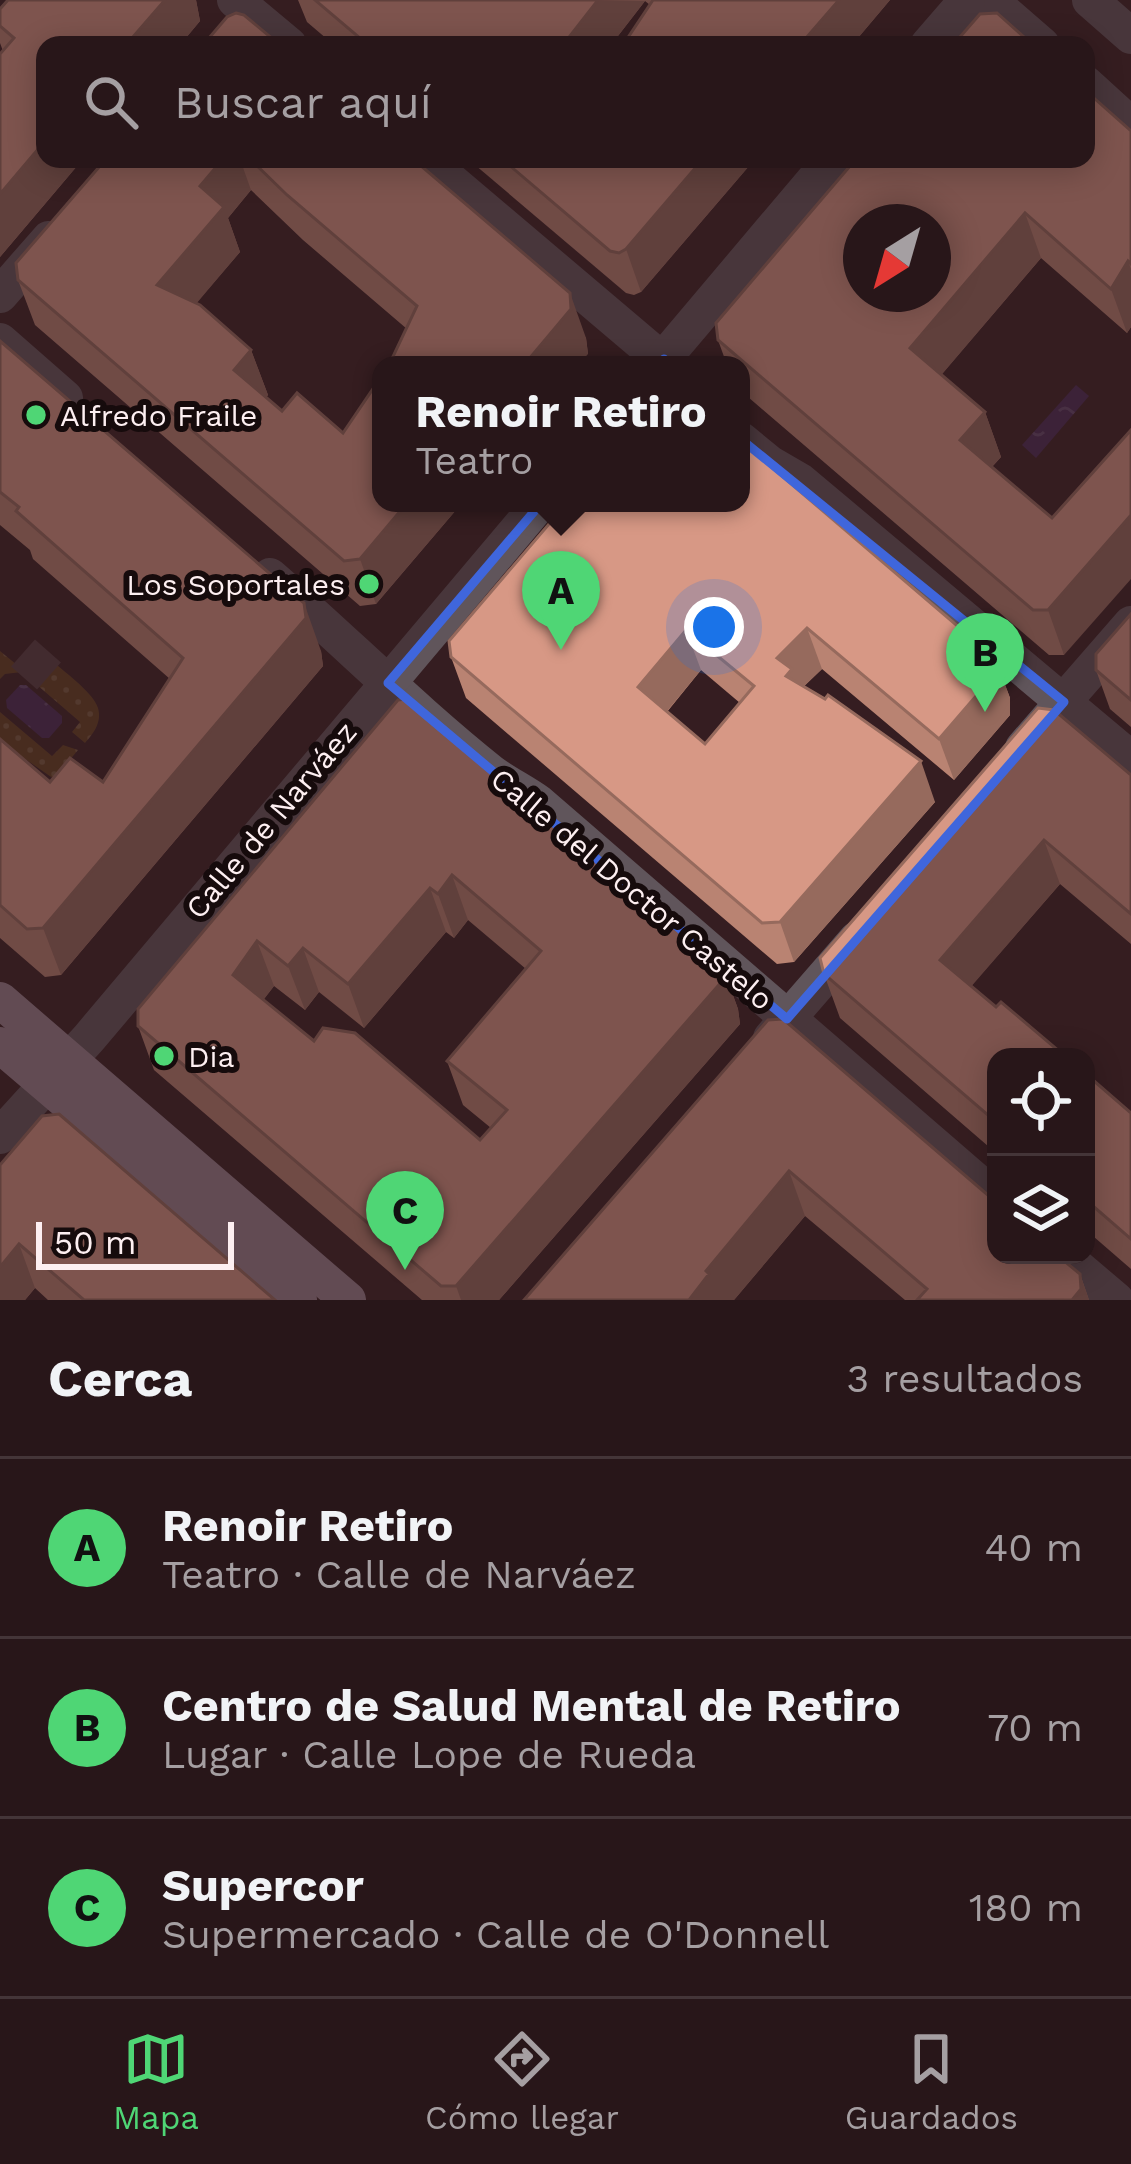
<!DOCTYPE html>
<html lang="es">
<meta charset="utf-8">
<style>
:root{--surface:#281619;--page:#342326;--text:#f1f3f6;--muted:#a59fa2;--line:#443538;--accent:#4fd675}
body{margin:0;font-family:"Work Sans",sans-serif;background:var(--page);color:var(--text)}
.controls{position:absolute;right:36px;bottom:36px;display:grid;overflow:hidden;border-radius:24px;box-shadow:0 6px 30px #0003}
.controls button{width:108px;height:108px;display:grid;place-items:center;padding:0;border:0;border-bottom:3px solid var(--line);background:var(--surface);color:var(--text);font:60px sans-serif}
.compass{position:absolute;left:843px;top:204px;width:108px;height:108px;border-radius:50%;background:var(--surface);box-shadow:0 6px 30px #0003;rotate:217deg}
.scale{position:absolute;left:36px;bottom:30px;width:198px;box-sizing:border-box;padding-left:12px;border:6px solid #fdeff1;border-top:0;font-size:33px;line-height:42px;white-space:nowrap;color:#fdeff1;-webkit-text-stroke:9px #160b0c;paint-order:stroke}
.you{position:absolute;left:714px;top:627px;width:42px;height:42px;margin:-30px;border:9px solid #fff;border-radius:50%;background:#1a73e8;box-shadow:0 0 0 18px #1a73e833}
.badge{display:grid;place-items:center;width:78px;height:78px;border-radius:50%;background:var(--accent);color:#111;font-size:39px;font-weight:700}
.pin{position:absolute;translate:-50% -99px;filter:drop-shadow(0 3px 6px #0008)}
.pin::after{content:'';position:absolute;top:63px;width:42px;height:36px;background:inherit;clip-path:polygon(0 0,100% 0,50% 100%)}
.popup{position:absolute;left:372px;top:356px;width:378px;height:156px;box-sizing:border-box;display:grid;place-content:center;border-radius:24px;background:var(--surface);filter:drop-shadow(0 3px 9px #0005);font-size:39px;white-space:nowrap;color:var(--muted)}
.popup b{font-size:45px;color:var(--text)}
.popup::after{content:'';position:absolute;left:50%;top:100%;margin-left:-24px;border:24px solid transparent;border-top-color:var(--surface)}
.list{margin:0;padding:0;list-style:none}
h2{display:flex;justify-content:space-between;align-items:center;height:156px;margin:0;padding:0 48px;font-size:51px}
h2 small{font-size:39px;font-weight:400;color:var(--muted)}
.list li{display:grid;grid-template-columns:78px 1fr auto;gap:36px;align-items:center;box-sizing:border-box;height:180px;padding:0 48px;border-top:3px solid var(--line)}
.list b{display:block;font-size:45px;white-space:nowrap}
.list p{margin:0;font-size:39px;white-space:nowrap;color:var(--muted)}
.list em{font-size:39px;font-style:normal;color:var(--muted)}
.icon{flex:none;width:66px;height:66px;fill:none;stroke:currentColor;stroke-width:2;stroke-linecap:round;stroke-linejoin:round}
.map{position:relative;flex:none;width:1131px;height:1300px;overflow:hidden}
.search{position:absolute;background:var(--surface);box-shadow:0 6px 30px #0003;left:36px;right:36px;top:36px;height:132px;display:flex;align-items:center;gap:30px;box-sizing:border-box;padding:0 42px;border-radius:24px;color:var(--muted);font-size:45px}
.sheet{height:696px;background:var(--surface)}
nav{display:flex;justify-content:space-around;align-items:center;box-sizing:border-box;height:168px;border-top:3px solid var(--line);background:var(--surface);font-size:33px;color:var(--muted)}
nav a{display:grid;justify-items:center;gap:6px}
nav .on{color:var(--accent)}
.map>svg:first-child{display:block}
</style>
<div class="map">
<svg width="1131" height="1300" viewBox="0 0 1131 1300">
<defs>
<pattern id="grass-dots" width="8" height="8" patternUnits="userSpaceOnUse" patternTransform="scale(3)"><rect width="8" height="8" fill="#603f1e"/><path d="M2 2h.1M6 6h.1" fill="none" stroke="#785b3f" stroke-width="1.8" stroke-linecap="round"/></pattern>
<pattern id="water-ripples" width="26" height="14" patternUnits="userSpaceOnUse" patternTransform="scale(3)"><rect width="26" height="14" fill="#452854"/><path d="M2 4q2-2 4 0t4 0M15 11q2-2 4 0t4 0" fill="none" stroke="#61486d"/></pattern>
</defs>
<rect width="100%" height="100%" fill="#351d21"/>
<!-- grass -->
<g fill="url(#grass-dots)">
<path d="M33,646C48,659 94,691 98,708C102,722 94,733 85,743L72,732L80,722L22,672L5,674L0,679V651L17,665Z"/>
<polygon points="0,712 52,756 63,745 78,750 54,779 8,747 0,738"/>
</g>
<!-- water -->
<g fill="url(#water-ripples)">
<polygon points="1076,385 1089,396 1036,458 1022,445"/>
<polygon points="20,685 26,685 62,716 62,723 49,738 42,738 7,708 6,700"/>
</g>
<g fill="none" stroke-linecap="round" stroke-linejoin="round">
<!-- minor-tunnel -->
<polyline stroke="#533c40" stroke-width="36" stroke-dasharray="36 18" stroke-linecap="butt" points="23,653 49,676"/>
<!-- minor -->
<g stroke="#60555b" stroke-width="36">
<polyline points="235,0 289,45"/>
<polyline points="990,0 1042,45"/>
<polyline points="1090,0 1131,36"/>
<polyline points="928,45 967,0"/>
<polyline points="1086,84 1131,125"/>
<polyline points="425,159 668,365"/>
<polyline points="0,295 49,239"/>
<polyline points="0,341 65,398"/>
<polyline points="658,365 832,159"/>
<polyline points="741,440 769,463 800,481 1131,759"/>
<path d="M270,576C345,641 414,711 492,773C507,784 524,792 539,803L996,1198"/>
<polyline points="1023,748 1131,624"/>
<polyline points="771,1038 857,939"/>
<polyline points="0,1136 89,1038 540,503"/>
<polyline points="1063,1255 1116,1300"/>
</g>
<!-- major -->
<g stroke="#9a8491" stroke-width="36">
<polyline points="0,1000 348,1300"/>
<polyline points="0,1045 299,1300"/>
</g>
</g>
<!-- wall -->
<g fill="#b98372" fill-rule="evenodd">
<polygon points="8,0 196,0 200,21 180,45 45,45 45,159 83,159 0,257 3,51 0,43 0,9"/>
<polygon points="298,0 890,0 852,45 623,45 650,5 645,1 611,45 334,45 307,22"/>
<polygon points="1131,131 1131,327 1127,333 1041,258 941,375 985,412 1001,457 992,467 1052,518 1064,655 1049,655 741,391 741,365 727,365 718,340"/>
<polygon points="106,159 413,159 586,338 588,354 394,357 407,329 303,240 251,190 228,218 240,252 196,303 251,350 268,395 266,397 381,503 462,503 376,604 360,606 35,325 18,280"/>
<polygon points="468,159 755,159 641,292 634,295 626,293"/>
<polygon points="0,341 321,651 323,666 61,975 45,977 0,938 0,739 50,782 103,782 170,679 33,559 30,550 0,525"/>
<path d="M567,503L995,658L1010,698V715L954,780L822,669L804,686L935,802L794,962L777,964L466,698L451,657ZM701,670L740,703L705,744L667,712Z"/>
<polygon points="1131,614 1131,727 1110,709 1096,670"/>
<path d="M398,700L722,965L738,1009L740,1024L499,1300H422L154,1070L138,1026ZM468,920L526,969L447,1061L463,1105L491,1128L480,1140L314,1041L263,1000L274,986L305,1010L319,992L364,1028L446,932L454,938Z"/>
<polygon points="1131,775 1131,944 1060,884 971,986 996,1057 996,1153 840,1018 824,974"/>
<polygon points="768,1020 1080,1274 1089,1300 905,1300 805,1216 734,1300"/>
<polygon points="1086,1074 1131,1113 1131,1269 1086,1230"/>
<polygon points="0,1165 275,1300 48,1300 35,1288 25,1300"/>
</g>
<!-- shaded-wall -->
<g fill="#966a5d">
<polygon points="165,0 196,0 200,21 180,45 126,45"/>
<polygon points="598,0 645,1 611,45 563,45"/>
<polygon points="839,0 890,0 852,45 800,45"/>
<polygon points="45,141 45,159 83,159 0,257 0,194"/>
<polygon points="223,159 240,159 251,190 228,218 240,252 174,330 157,285 200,186"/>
<polygon points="703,159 755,159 641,292 626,249"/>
<polygon points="1025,213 1041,258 926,393 910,348"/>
<polygon points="1128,261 1131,269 1131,327 1127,333 1111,289"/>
<polygon points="570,293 586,338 588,354 578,365 524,365"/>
<polygon points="251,350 268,395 251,416 234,370"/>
<polygon points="985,412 1001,457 976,484 960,440"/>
<polygon points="407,503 462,503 376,604 360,559"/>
<polygon points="1131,515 1131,579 1064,655 1048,610"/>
<polygon points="304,603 321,651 323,666 61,975 43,928"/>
<polygon points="807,628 822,669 792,698 777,658"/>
<polygon points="686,630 701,670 653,728 638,687"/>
<polygon points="995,658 1010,698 1010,715 954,780 939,739"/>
<polygon points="921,761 935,802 794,962 780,922"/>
<polygon points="1044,840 1060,884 956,1004 940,960"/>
<polygon points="452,875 468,920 454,938 438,894"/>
<polygon points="430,888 446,932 364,1028 348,984"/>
<polygon points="257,941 274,986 249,1019 233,975"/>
<polygon points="303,948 319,992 305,1010 288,966"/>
<polygon points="722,965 738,1009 740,1024 499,1300 461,1300 456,1286"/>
<polygon points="789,1171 805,1216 734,1300 689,1300 706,1271"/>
<polygon points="19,1244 35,1288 25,1300 0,1300 0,1267"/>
<polygon points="1080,1274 1089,1300 1072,1300"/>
</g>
<!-- building -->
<g fill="#d79885" stroke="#966a5d" stroke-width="3" fill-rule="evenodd">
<polygon points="8,0 165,0 126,45 45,45 45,141 0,194 0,54 14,38 0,26 0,9"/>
<polygon points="315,0 598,0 563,45 368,45"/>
<polygon points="653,0 839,0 800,45 623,45"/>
<polygon points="236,13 244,15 280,45 203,45 227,17"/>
<polygon points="997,13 1033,45 953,45 980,14"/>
<path d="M1086,91L1131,131V264L1128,261L1111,289L1025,213L910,348L985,412L960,440L1052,518L1131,430V515L1048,610H1033L718,340L716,323L856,159H1086ZM861,222H933V294H861Z"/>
<polygon points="106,159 223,159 200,186 224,207 157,285 200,305 251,350 234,370 282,411 297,393 343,433 381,377 381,503 407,503 360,559 344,561 18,280 16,263"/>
<polygon points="250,159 413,159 570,293 571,309 524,365 389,365 417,306 287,195"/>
<polygon points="502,159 703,159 626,249 619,253 610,251"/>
<polygon points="0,341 304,603 306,618 43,928 27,929 0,905 0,739 50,782 70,758 103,782 183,658 16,511 19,507 0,492"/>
<path d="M741,441L995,658V674L939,739L807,628L777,658L792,669L786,676L825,699L828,695L921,761L780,922L762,923L451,657L449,641L567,503H741ZM686,630L754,686L705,744L638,687Z"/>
<polygon points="1131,614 1131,700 1096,670 1096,654"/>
<path d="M406,699L466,750L487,763L722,965L724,979L456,1286H441L138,1026V1009L398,700ZM452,875L541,951L447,1061L507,1110L480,1140L355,1033L323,1028L314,1041L233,975L257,941L288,966L303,948L348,984L430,888L438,894Z"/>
<polygon points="1038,708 1054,710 1131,775 1131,914 1044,840 940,960 996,1007 1001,1002 1066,1057 996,1057 996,1122 824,974 820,958"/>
<polygon points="783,1019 996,1202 996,1255 1057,1255 1080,1274 1081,1289 1072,1300 917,1300 927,1289 789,1171 706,1271 709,1274 689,1300 524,1300 768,1020"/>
<polygon points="1086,1074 1131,1113 1131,1239 1086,1200"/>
<polygon points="59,1114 275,1300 84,1300 19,1244 0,1267 0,1165 42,1116"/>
</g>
<!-- marked area -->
<path d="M0 0H1131V1300H0ZM664,359L694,401L1064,702L787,1019L388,683Z" fill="#351d21" fill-opacity=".55" fill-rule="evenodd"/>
<path fill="none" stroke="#3f66dc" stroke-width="9" stroke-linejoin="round" d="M664,359L694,401L1064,702L787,1019L388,683Z"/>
<!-- markers -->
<g fill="#4fd675" stroke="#160b0c" stroke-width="4.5">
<circle cx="36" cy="415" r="12"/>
<circle cx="369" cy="584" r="12"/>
<circle cx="164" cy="1056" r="12"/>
</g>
<g text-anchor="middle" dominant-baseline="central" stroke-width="12" stroke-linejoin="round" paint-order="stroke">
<!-- poi labels -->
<g font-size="30" fill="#fdeff1" stroke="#160b0c" text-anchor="start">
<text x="60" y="415">Alfredo Fraile</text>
<text x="345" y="584" text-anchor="end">Los Soportales</text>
<text x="188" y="1056">Dia</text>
</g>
<!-- street labels -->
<g font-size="30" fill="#fdeff1" stroke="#160b0c">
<text transform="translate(271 820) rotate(-50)">Calle de Narváez</text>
<text transform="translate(632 889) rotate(40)">Calle del Doctor Castelo</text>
</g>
</g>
</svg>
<div class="controls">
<button><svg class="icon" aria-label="locate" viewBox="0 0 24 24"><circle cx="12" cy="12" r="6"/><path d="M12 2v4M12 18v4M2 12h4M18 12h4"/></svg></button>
<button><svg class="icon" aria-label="layers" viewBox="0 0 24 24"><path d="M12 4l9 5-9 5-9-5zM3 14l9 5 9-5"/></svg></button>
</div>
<svg class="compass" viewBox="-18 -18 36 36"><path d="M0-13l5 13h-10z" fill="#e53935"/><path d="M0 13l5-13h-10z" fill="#a59fa2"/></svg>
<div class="scale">50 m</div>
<div class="you"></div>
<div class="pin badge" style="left:561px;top:650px">A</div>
<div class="popup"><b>Renoir Retiro</b>Teatro</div>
<div class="pin badge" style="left:985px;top:712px">B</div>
<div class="pin badge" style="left:405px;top:1270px">C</div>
<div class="search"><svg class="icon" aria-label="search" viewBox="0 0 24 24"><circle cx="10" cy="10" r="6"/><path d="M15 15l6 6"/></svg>Buscar aquí</div>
</div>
<section class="sheet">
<h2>Cerca<small>3 resultados</small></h2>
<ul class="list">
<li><span class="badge">A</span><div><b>Renoir Retiro</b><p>Teatro · Calle de Narváez</p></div><em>40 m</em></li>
<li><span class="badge">B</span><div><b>Centro de Salud Mental de Retiro</b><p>Lugar · Calle Lope de Rueda</p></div><em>70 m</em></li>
<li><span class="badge">C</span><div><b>Supercor</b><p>Supermercado · Calle de O'Donnell</p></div><em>180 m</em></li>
</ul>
</section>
<nav>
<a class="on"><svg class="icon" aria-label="map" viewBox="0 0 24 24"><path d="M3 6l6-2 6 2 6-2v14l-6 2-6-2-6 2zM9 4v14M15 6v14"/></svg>Mapa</a>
<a><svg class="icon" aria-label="directions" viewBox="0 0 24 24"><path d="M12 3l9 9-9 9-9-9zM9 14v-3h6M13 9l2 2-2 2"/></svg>Cómo llegar</a>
<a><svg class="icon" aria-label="saved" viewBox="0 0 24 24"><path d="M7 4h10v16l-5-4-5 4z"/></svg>Guardados</a>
</nav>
